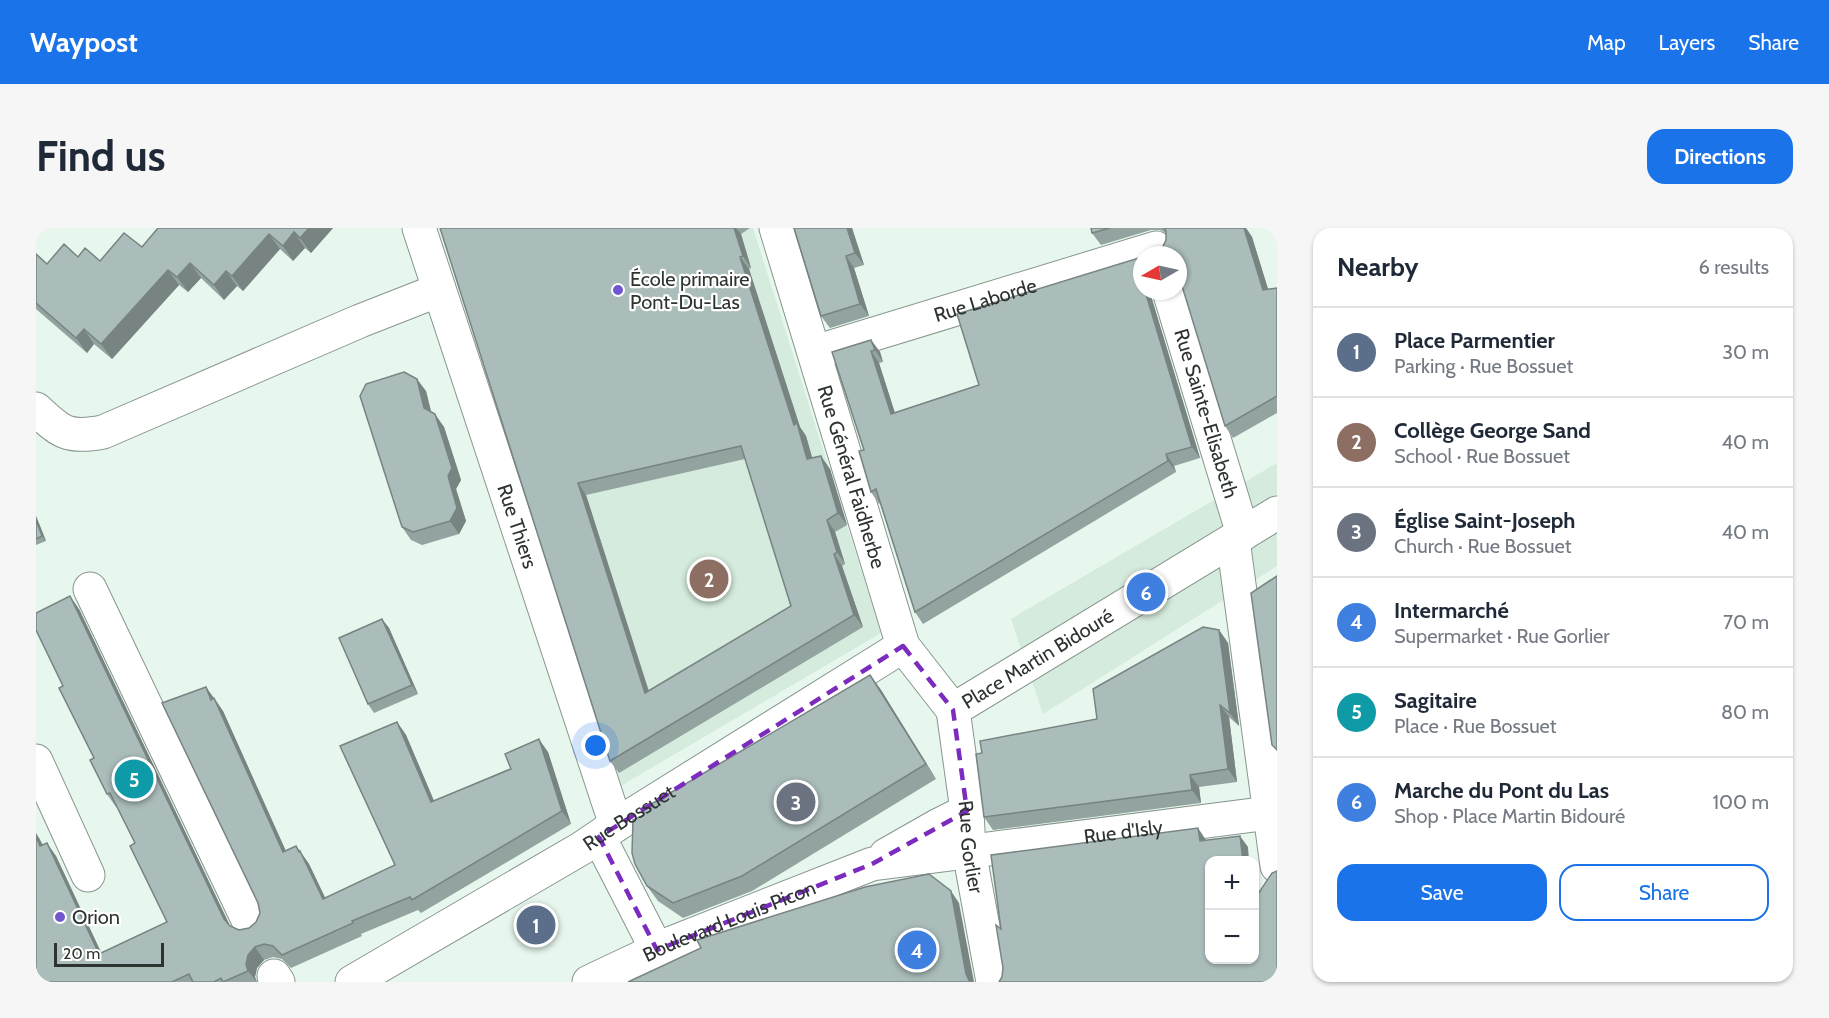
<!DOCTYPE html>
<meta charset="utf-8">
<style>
:root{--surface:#fff;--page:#f6f6f7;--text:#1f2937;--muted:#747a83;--line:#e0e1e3;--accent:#1a73e8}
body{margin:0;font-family:Cabin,sans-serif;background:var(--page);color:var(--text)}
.controls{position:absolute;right:18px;bottom:18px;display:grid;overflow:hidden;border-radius:12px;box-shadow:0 2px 4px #0004}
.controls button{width:54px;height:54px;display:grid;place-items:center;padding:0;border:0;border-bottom:2px solid var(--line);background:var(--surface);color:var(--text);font:30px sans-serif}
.compass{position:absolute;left:1097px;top:18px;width:54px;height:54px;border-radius:50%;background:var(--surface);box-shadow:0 2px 4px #0004;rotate:261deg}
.scale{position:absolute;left:18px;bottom:15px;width:110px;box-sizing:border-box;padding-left:6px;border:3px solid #2d332f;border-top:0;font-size:16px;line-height:21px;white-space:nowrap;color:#2d332f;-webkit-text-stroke:4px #fff;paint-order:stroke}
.you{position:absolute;left:560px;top:518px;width:21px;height:21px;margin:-15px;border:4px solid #fff;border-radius:50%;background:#1a73e8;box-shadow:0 0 0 9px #1a73e833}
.badge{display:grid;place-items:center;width:39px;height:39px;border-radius:50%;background:var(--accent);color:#fff;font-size:20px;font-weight:700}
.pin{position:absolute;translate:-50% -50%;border:3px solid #fff;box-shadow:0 2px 6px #0006}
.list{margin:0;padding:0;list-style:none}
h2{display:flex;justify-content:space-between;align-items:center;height:78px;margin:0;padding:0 24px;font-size:26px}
h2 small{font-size:20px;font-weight:400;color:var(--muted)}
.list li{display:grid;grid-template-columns:39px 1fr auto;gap:18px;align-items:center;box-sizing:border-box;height:90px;padding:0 24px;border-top:2px solid var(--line)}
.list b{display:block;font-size:22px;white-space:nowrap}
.list p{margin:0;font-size:20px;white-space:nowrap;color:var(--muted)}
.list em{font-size:20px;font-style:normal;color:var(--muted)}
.actions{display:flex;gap:12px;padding:18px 24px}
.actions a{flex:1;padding:14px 0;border:2px solid var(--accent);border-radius:18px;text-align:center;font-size:21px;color:var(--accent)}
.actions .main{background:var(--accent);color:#fff}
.map{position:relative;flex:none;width:1241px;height:754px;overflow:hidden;border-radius:18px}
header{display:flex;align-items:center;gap:36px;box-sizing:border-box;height:84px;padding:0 30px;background:var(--accent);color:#fff}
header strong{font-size:28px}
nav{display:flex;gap:33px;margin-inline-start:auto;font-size:21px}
.intro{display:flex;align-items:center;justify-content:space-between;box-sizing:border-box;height:144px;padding:0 36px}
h1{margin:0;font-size:42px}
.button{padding:15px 27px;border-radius:18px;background:var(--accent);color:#fff;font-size:21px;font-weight:700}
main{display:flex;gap:36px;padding:0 36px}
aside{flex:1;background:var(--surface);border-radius:18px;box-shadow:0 2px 4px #0004}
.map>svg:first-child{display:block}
</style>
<header>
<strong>Waypost</strong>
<nav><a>Map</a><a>Layers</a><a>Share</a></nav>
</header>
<div class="intro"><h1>Find us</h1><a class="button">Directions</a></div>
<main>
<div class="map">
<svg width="1241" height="754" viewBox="0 0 1241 754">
<rect width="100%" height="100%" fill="#e7f7ed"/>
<!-- built -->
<g fill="#d5ebdd">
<polygon points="408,0 717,0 845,405 583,559"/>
<polygon points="1241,235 1241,338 1007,486 975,391"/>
</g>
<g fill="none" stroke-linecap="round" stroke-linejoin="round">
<!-- minor casing -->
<g stroke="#88968d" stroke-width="35">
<g id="minor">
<path id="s1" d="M383,0L580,597"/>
<path id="s2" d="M740,0L867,418L917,482"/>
<path id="s3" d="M1133,63L1207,306"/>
<path id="s4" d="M779,124L1120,20"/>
<path d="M0,181C24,204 32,211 67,204L324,93L403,62"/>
<polyline points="1197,312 1241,638"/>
<polyline points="54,361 214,696"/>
<path id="s5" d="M917,482L1241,285"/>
<path id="s6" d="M917,482L931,583L933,623L957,754"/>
<polyline points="0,533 52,647"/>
<polyline points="563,609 621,722"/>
<polyline points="850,627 901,598 931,583"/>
<polyline points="238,748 242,754"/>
<path id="s7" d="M316,754L546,620L580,597L867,418"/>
<path id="s8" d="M553,754L638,714L836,636L1241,584"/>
</g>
</g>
<!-- minor -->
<use href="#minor" stroke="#fff" stroke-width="33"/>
</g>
<!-- wall -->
<g fill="#92a3a0" fill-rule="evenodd">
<polygon points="122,0 297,0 275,25 269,20 257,33 244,21 207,63 201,58 188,72 165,50 152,64 143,57 76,131 58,116 51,125 0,81 0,26 11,36 42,29 64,33 106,19"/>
<path d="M404,0H714L705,6L715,40L713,41L764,199L770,208L776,230L794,241L811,297L799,304L809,336L806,338L827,399L583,545L574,533ZM709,231L755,378L613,463L550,267Z"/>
<polygon points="816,0 828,37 818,40 833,88 794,100 785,88"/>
<polygon points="1055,0 1210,0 1216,9 1232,61 1241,60 1241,185 1197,210 1189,198 1143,48 1142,47 1142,27 1117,26 1126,20 1130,12 1130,5 1124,2 1115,2 1065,17 1056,5"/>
<polygon points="1115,68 1164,230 1138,238 1140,244 887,396 879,384 844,275 843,276 835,264 828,222 835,112 844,124 847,134 843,135 859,185 943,157"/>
<polygon points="390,163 395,183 408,199 425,252 420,261 430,293 423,306 386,317 375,312 366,299"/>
<polygon points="0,288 10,313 0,317"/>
<polygon points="43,381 194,698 203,702 213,700 220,694 224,685 170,459 187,483 250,623 260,618 264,623 273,636 289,670 359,637 361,494 370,507 398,573 512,524 535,596 385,685 382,682 325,706 326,708 255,740 246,731 237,729 228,732 221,740 219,749 221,754 1,754 3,610 7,617 20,628 65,725 131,694 99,615 81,579 80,579 71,566 58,530 27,458"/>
<polygon points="346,391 353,400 382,466 338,485 332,476"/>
<polygon points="1183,402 1192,415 1203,498 1193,489 1201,554 1163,559 1165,575 957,602 948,589 1061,491"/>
<polygon points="834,447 845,462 900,551 716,663 647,690 622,673 611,658 608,587"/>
</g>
<!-- shaded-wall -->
<g fill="#778482">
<polygon points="273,0 297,0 275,25 264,10"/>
<polygon points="698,0 700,0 705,6 715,40 707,28"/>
<polygon points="811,0 816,0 828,37 819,25"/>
<polygon points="1205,0 1210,0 1216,9 1236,74 1227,62"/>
<polygon points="258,4 269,20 257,33 247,18"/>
<polygon points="233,6 244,21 207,63 196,48"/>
<polygon points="810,28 818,40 833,88 824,76"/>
<polygon points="704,29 713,41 764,199 770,208 780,243 771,231 758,197"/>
<polygon points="154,35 165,50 152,64 141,49"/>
<polygon points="132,42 143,57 76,131 65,116"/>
<polygon points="190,43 201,58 188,72 178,57"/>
<polygon points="1109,63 1115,63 1115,68 1164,230 1156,219"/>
<polygon points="48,101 58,116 51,125 40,110"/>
<polygon points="835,112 844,124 847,134 839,122"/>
<polygon points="835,123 843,135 863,198 855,186"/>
<polygon points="381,151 390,163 397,192 388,180"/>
<polygon points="399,186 408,199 425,252 420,261 430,293 423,306 414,293 412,248"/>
<polygon points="1130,226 1138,238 1140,244 1132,233"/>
<polygon points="785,228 794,241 811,297 802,285"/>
<polygon points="542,255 550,267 617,477 609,465"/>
<polygon points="0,288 10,313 6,308 0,292"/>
<polygon points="791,292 799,304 809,336 801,324"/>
<polygon points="798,326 806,338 827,399 818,387"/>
<polygon points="34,368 43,381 197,704 188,691"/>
<polygon points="346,391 353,400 382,466 376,457"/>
<polygon points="1183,402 1192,415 1203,498 1194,485"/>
<polygon points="834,447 845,462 900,551 890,536"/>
<polygon points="170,459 179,472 175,472"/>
<polygon points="178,470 187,483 256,637 247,624"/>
<polygon points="1184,477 1193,489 1201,554 1192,541"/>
<polygon points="361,494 370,507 404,587 395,574"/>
<polygon points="503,511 512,524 535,596 526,583"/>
<polygon points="1154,547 1163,559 1165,575 1156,562"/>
<polygon points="1162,600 1170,612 1164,613"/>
<polygon points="0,605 3,610 13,631 4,618 0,609"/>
<polygon points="1204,608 1212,619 1213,633 1207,633"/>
<polygon points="11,615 20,628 72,739 63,726"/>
<polygon points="260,618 273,636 296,684 287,671"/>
<polygon points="915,663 923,675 938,754 934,754 930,746"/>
<polygon points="219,719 228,732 221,740 219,749 221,754 212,743 210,736 212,727"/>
</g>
<!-- building -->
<g fill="#aabdba" stroke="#778482" stroke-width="1.5" fill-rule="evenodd">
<polygon points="122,0 273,0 264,10 258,4 247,18 233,6 196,48 190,43 178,57 154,35 141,49 132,42 65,116 48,101 40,110 0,75 0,26 11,36 28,16 42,29 49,20 64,33 88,5 106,19"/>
<path d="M404,0H698L707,28L704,29L758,197L761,195L771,231L785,228L802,285L791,292L801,324L798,326L818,387L574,533ZM705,218L755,378L609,465L542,255Z"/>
<polygon points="758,0 811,0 819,25 810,28 824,76 785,88"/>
<polygon points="1055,0 1074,0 1056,5"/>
<polygon points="1128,0 1208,0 1227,62 1241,60 1241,168 1189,198 1142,45 1142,27 1114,27 1126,20 1130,12 1130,3"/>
<polygon points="1106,29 1106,63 1109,63 1156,219 1130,226 1132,233 879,384 840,261 835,264 823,223 828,222 796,124 835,112 839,122 835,123 855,186 943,157 921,86"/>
<polygon points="368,144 381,151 388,180 399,186 416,240 412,248 421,280 414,293 377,304 366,299 324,168 330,156"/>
<polygon points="0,292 6,308 0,311"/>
<polygon points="1241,348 1241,522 1236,517 1215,365"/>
<polygon points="34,368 188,691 194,698 203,702 213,700 220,694 224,685 222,675 126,475 170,459 175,472 178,470 247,624 260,618 263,624 264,623 287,671 359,637 304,518 361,494 395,574 475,541 469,526 503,511 526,583 376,672 374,669 316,693 317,695 246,727 237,718 228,716 219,719 212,727 210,736 212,743 187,754 185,750 178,754 157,754 153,746 136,754 1,754 0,751 0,609 4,618 11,615 63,726 131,694 94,618 99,615 74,565 71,566 54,532 58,530 23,460 27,458 0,402 0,385"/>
<polygon points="346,391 376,457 332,476 303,410"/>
<polygon points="1167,399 1183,402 1194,485 1184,477 1192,541 1154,547 1156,562 948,589 940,526 946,525 944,513 1061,491 1057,461"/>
<polygon points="834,447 890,536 706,648 637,675 611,658 599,636 596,625 597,592 608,587 607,581"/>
<polygon points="1162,600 1164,613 1204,608 1207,633 1173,633 1173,732 1218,732 1218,672 1236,645 1241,643 1241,754 963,754 966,749 967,740 960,697 965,701 955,627"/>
<polygon points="893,646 915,663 930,746 934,754 592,754 665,720 661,712 829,659"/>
</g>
<!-- marked area -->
<path fill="none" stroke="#7b2cbf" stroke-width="4.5" stroke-dasharray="12 8" stroke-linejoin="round" d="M867,418L917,482L931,583L836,636L621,722L563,609Z"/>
<!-- markers -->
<g fill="#7156d0" stroke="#fff" stroke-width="2">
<circle cx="582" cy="62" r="6"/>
<circle cx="24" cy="689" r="6"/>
</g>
<g text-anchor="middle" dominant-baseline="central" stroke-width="4.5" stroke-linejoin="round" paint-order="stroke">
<!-- poi labels -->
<g font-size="20" fill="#2d332f" stroke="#fff" text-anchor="start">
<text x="594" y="51">École primaire<tspan x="594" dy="23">Pont-Du-Las</tspan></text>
<text x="36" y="689">Orion</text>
</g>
<!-- street labels -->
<g font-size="20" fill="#2d332f" stroke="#fff">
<text stroke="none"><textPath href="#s4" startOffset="178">Rue Laborde</textPath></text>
<text stroke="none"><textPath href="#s3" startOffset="128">Rue Sainte-Elisabeth</textPath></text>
<text stroke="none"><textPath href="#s2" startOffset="260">Rue Général Faidherbe</textPath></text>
<text stroke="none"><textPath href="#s1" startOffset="314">Rue Thiers</textPath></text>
<text stroke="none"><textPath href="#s5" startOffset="99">Place Martin Bidouré</textPath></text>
<text stroke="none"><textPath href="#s7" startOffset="322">Rue Bossuet</textPath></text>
<text stroke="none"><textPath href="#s8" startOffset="560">Rue d'Isly</textPath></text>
<text stroke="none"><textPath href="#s6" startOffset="138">Rue Gorlier</textPath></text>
<text stroke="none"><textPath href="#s8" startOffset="153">Boulevard Louis Picon</textPath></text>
</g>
</g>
</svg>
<div class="controls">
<button>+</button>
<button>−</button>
</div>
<svg class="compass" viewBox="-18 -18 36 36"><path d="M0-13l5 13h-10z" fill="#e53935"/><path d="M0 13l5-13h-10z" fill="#747a83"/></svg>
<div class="scale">20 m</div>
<div class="you"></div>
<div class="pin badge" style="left:500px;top:697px;background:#5c6f8a">1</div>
<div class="pin badge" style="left:673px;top:351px;background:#8d6e63">2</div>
<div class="pin badge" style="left:760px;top:574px;background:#6b7280">3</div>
<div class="pin badge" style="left:881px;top:722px;background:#3f7fe0">4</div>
<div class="pin badge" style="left:98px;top:551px;background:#0f9aa8">5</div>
<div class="pin badge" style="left:1110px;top:364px;background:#3f7fe0">6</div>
</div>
<aside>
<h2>Nearby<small>6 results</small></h2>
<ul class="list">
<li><span class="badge" style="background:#5c6f8a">1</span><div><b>Place Parmentier</b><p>Parking · Rue Bossuet</p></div><em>30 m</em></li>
<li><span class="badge" style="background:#8d6e63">2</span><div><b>Collège George Sand</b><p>School · Rue Bossuet</p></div><em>40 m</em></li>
<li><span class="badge" style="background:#6b7280">3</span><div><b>Église Saint-Joseph</b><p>Church · Rue Bossuet</p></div><em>40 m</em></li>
<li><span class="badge" style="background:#3f7fe0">4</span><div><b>Intermarché</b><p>Supermarket · Rue Gorlier</p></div><em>70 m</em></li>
<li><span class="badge" style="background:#0f9aa8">5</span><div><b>Sagitaire</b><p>Place · Rue Bossuet</p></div><em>80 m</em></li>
<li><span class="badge" style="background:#3f7fe0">6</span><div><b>Marche du Pont du Las</b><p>Shop · Place Martin Bidouré</p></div><em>100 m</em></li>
</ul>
<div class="actions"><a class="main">Save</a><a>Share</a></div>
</aside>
</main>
